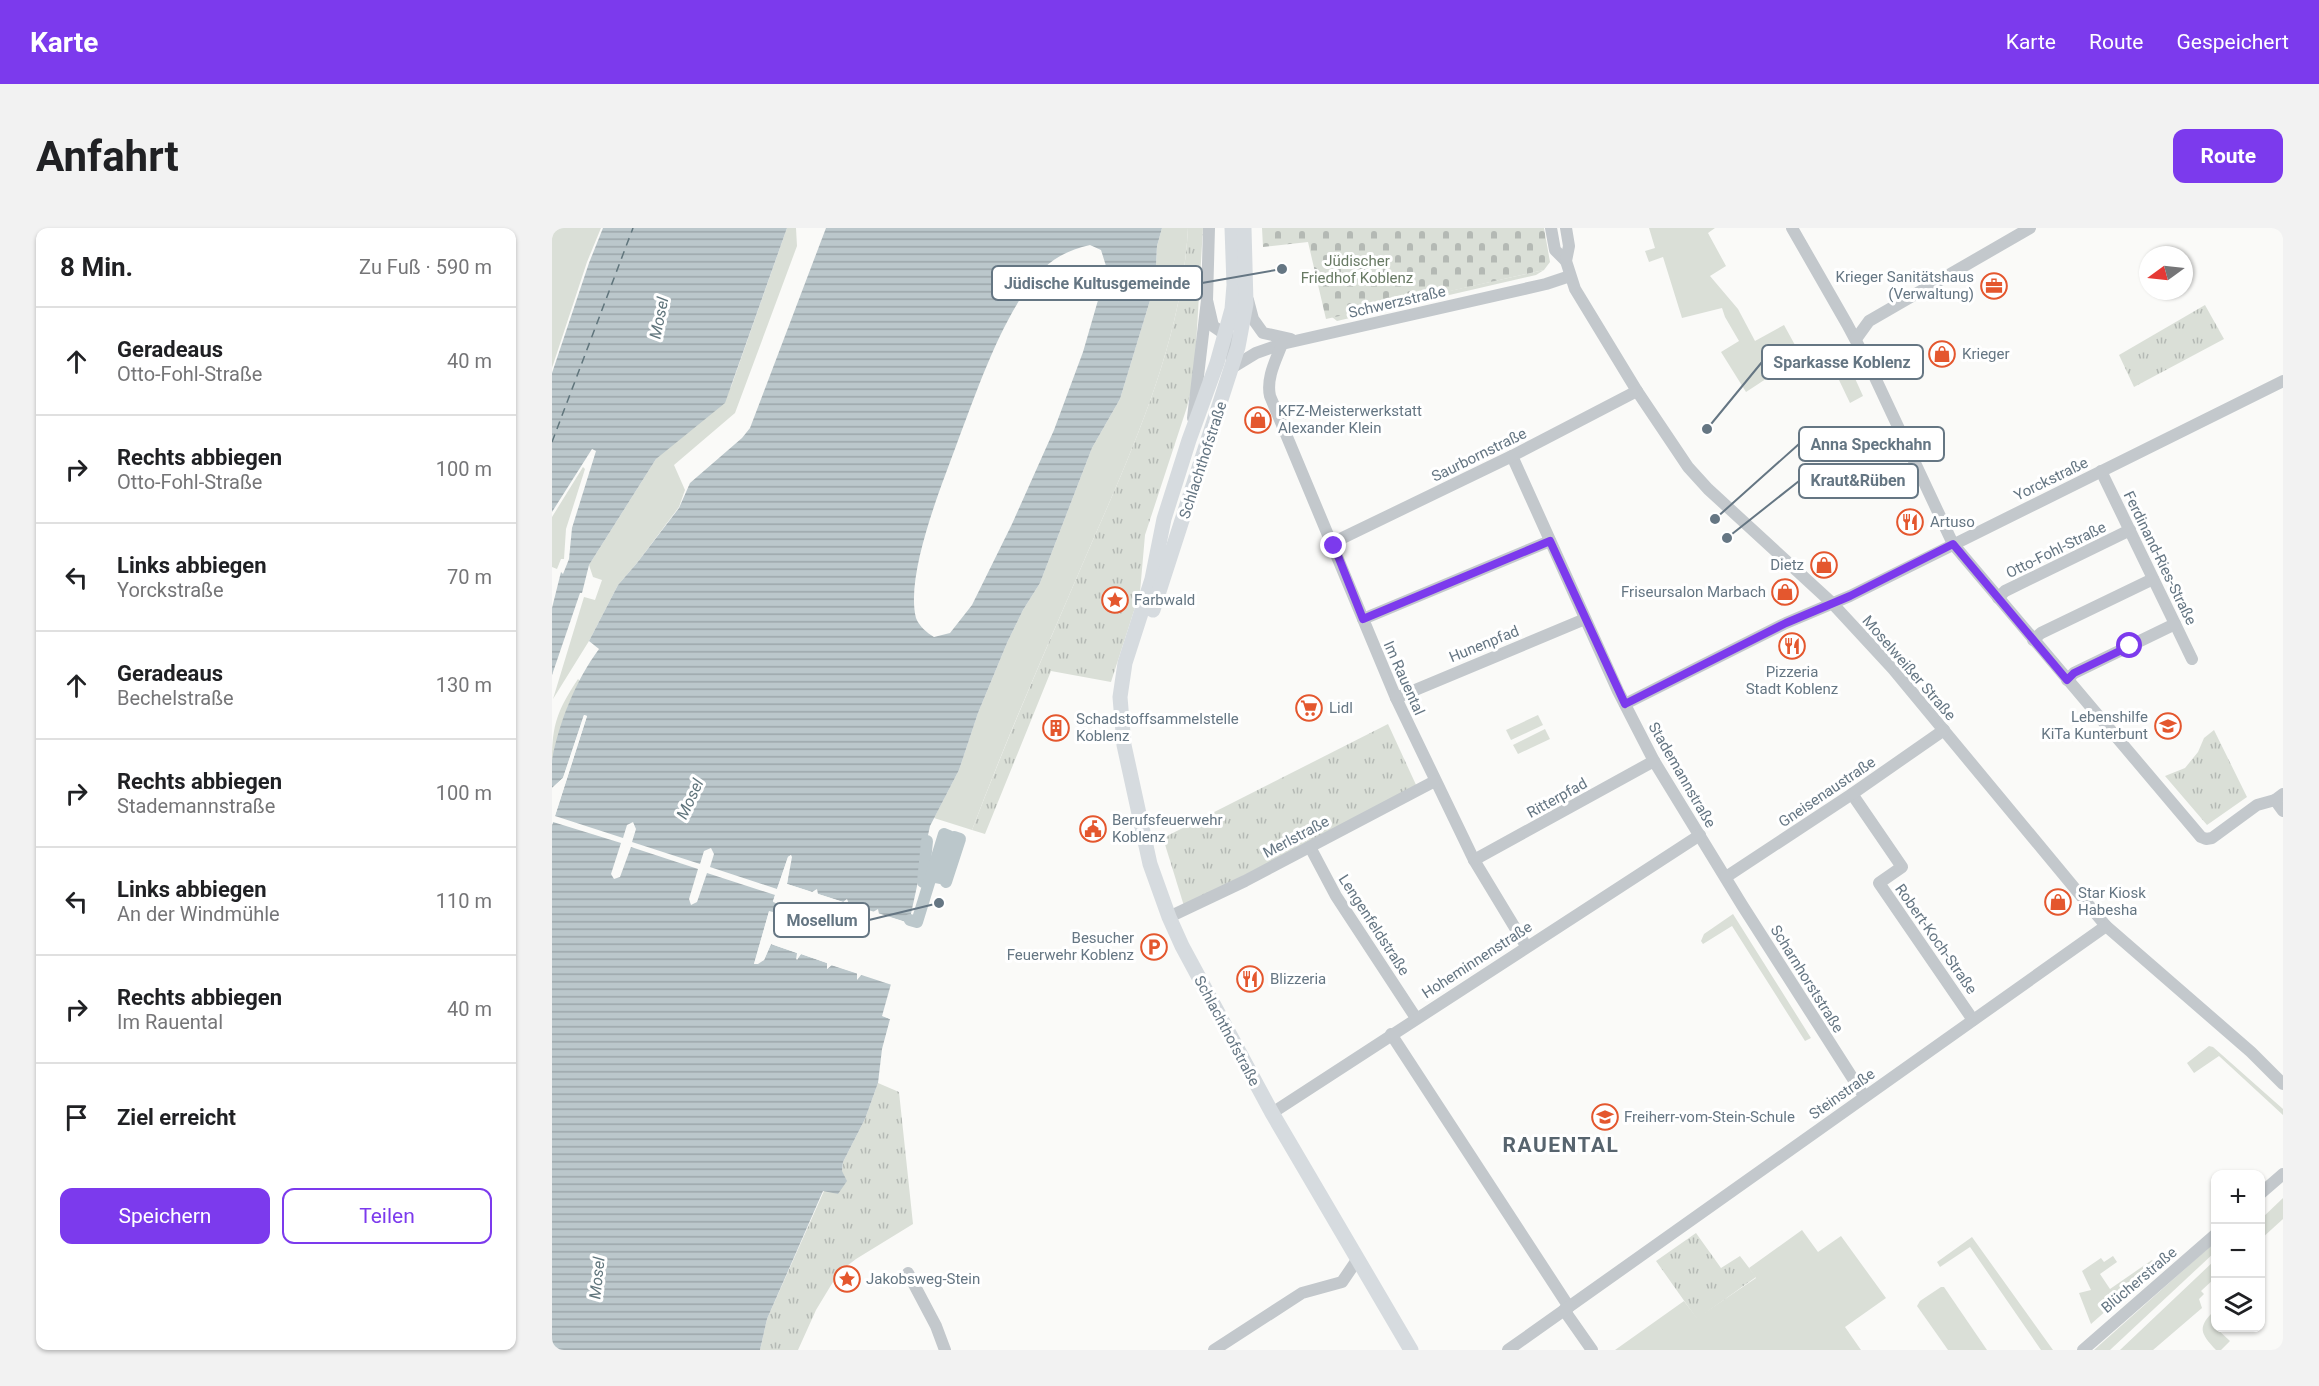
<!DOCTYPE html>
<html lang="de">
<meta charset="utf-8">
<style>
:root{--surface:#fff;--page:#f2f2f2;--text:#202124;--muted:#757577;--line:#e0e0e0;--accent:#7c3aed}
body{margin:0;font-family:Roboto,sans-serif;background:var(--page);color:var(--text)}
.controls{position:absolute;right:18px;bottom:18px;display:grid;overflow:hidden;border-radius:12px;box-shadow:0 2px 4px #0004}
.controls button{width:54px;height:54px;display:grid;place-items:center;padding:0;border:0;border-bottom:2px solid var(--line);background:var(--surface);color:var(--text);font:30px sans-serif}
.compass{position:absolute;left:1587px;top:18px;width:54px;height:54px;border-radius:50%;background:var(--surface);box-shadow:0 2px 4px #0004;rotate:255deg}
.stop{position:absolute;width:18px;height:18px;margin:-14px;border:4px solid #7c3aed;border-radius:50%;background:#fff}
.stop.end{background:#7c3aed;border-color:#fff;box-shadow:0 2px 6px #0008}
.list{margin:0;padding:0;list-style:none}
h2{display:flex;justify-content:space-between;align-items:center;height:78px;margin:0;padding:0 24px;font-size:26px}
h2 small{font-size:20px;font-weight:400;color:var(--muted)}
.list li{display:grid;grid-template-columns:39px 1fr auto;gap:18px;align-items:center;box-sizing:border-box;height:108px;padding:0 24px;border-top:2px solid var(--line)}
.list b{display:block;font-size:22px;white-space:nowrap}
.list p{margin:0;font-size:20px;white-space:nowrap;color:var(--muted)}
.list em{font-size:20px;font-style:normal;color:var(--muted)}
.actions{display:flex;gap:12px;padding:18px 24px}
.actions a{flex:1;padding:14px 0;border:2px solid var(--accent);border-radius:12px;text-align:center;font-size:21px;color:var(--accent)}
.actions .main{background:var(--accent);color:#fff}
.icon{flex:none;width:33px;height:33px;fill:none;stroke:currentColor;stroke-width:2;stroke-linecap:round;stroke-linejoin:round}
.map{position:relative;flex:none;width:1731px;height:1122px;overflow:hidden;border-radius:12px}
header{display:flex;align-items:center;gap:36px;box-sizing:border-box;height:84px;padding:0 30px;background:var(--accent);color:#fff}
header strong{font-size:28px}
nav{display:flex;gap:33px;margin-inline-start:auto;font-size:21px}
.intro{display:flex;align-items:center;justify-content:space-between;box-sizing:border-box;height:144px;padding:0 36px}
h1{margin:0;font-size:42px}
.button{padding:15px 27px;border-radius:12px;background:var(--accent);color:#fff;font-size:21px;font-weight:700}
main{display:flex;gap:36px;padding:0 36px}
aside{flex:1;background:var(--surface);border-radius:12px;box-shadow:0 2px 4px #0004}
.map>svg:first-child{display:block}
</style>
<header>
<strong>Karte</strong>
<nav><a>Karte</a><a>Route</a><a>Gespeichert</a></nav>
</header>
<div class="intro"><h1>Anfahrt</h1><a class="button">Route</a></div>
<main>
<aside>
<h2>8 Min.<small>Zu Fuß · 590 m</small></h2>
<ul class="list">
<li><svg class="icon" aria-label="ahead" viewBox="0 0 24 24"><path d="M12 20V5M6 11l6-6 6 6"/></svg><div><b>Geradeaus</b><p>Otto-Fohl-Straße</p></div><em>40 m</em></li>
<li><svg class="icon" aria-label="right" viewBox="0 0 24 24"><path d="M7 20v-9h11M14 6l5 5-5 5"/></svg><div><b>Rechts abbiegen</b><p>Otto-Fohl-Straße</p></div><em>100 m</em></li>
<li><svg class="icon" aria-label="left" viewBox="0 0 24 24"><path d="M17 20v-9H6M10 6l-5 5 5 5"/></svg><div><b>Links abbiegen</b><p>Yorckstraße</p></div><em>70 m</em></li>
<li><svg class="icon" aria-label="ahead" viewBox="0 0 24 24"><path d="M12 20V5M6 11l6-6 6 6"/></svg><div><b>Geradeaus</b><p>Bechelstraße</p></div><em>130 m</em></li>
<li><svg class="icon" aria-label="right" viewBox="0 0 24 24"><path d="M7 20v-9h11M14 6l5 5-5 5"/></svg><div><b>Rechts abbiegen</b><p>Stademannstraße</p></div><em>100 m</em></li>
<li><svg class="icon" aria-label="left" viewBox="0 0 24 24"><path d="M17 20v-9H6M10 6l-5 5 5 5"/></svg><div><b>Links abbiegen</b><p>An der Windmühle</p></div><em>110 m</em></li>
<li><svg class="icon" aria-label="right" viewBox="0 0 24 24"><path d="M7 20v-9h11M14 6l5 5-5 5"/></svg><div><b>Rechts abbiegen</b><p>Im Rauental</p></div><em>40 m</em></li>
<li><svg class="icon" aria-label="arrive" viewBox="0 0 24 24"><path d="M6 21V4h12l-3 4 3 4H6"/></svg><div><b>Ziel erreicht</b></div></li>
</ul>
<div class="actions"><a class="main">Speichern</a><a>Teilen</a></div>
</aside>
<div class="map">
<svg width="1731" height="1122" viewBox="0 0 1731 1122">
<defs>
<pattern id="cemetery-stones" width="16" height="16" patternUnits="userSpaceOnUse" patternTransform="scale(1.5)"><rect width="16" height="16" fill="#dadfd7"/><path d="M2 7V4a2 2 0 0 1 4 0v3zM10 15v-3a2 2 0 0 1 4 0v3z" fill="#b4b9b4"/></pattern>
<pattern id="park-tufts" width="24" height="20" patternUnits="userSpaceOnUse" patternTransform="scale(1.5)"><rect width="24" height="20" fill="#dadfd7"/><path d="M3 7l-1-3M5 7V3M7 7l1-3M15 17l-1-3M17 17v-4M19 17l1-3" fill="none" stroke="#b4b9b4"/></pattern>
<pattern id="water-rules" width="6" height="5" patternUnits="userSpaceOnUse" patternTransform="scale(1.5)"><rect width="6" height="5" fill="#bbc7cb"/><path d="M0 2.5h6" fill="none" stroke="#9ca6aa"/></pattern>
</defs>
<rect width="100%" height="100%" fill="#fafaf8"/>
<!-- grass -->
<g fill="#dadfd7">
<polygon points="0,0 49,0 35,34 0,140"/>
<polygon points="235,0 244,0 245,18 183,185 122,237 133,262 127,279 85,335 66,357 37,413 1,471 32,369 43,372 50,352 41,349 37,337 104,231 179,159"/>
<path d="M610,0H636C630,115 579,225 534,328C495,419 455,509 420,602L382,590L407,542L426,485L455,415L471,382L488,355L540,220L568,171L603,56L605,18Z"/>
<polygon points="1097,0 1163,0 1156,5 1174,38 1158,48 1186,81 1203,113 1232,97 1249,128 1194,164 1169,124 1187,113 1173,89 1170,80 1130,90 1111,29 1097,34 1093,23 1103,20"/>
<polygon points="992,42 984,47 785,93 780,89"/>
<polygon points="1301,146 1311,168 1298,175 1287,152"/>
<polygon points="31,239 33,241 14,301 12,331 9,331 5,341 0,339 0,289"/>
<path d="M26,451L28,453L16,478L0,533C0,495 6,482 26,451Z"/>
<polygon points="986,487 991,497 959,512 954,502"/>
<polygon points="993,501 998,511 966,526 961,517"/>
<polygon points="1181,686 1259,810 1253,813 1180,698 1151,716 1149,713 1152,706"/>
<polygon points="1657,818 1661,819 1731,881 1731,887 1667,828 1642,845 1635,835"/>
<polygon points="1731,970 1731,991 1709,1011 1709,991"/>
<polygon points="1250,1002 1266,1024 1289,1008 1334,1070 1293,1099 1309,1122 1063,1122 1132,1073 1145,1090 1204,1050 1197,1040"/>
<polygon points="1420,1009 1501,1122 1489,1122 1418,1019 1388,1039 1385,1034"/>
<polygon points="1663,1014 1663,1024 1558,1122 1542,1122"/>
<polygon points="1561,1028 1565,1034 1548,1046 1558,1061 1600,1032 1604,1039 1539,1096 1527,1065 1539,1062 1530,1043 1549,1030 1552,1034"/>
<polygon points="1663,1032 1663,1050 1649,1063 1652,1066 1647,1071 1650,1080 1601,1122 1568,1122"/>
<polygon points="1389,1059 1392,1059 1435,1122 1396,1122 1365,1078 1368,1073"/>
<path d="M1663,1082L1664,1100L1678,1113L1669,1122H1664C1648,1105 1645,1099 1663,1082Z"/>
</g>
<!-- cemetery -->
<polygon fill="url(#cemetery-stones)" points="710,0 992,0 998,34 992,42 774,91 756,14 711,19"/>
<!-- park -->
<g fill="url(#park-tufts)">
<path d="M636,0H651L642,151L635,179L593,307L588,364L559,454L499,443L433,606L420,602C455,510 495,419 534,328C579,225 630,115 636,0Z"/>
<polygon points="1653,77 1672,111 1582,159 1567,127"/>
<polygon points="836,496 865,559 632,678 611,610"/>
<polygon points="1662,502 1695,569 1655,597 1613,548 1633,540 1646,524 1652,510"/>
<polygon points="326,855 347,864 361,996 304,1031 287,1044 264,1082 246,1122 208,1122 215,1091 272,963 290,943 291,934 313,891"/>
<polygon points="1144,1005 1169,1040 1188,1028 1204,1049 1145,1091 1104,1033"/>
</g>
<!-- water -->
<g fill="url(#water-rules)" fill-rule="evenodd">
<polygon points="51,0 235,0 173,175 104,231 37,337 30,365 28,365 0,447 0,380 9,344 11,346 17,331 20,300 44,223 40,221 0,284 0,145 37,35"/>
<path d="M274,0H610L605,18L603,56L568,171L540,220L488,355L471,382L455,415L426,485L407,542L378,598L357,695L235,656L239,627L236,629L221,673L224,675L221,685L217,684L202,736L212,732L219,716L245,725V732L249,726L275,735V741L279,737L340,757L331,788L338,791L330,821L326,855L313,891L291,934L290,943L295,953L286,966L271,963L215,1091L208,1122H0V597L35,488L32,487L11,550L0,560C0,551 0,540 0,532C7,494 24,452 47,421L37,413L66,357L85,335L127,280L138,255L190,210L198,200ZM538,17L549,22L554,38L551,55L531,124L502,202L460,296L420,377L398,405L382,409C375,405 367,398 364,390C353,347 389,259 404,218C425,163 452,80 493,39C506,27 521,21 538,17Z"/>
</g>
<!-- pier -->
<polygon fill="#fafaf8" points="32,487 35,488 3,588 71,610 75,597 81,594 84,601 80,614 148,636 152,623 159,620 162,626 158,639 225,661 236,629 239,627 240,629 235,656 260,664 265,661 266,666 291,674 295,671 297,676 321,684 326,681 327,686 360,696 356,698 326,688 324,686 321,687 295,679 293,676 290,677 265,669 263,666 260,667 233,659 232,656 234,646 225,672 227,675 224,685 219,687 205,733 212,727 216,714 219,713 341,754 343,757 334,786 339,788 338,791 330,788 339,756 310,746 305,752 305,745 280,737 275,741 275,735 249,726 244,732 245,725 219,716 212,732 206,736 202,736 217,683 221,684 224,675 221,674 223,667 155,645 145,674 139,677 137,671 146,641 79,619 68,649 62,651 59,646 69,615 1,594 0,597 0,587 11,554 0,563 0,560 11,550"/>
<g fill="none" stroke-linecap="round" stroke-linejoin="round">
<!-- canal -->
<g stroke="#bbc7cb" stroke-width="12">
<polyline points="371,654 375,613"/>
<polyline points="358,692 365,694 392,606 397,608 384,649 389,650 402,609 408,611 394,654"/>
</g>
<!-- ferry -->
<polyline stroke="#60757c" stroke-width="1.5" stroke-dasharray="8 6" stroke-linecap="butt" points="0,214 81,0"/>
<!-- minor -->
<g stroke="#c3c8cc" stroke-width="12">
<polyline points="999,0 1003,22 1014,33"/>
<polyline points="1014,0 1017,18 1014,33 1023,61 1085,163 1136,239 1156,261 1280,375 1341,441 1554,698 1699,824 1731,856"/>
<polyline points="1240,0 1295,96 1319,141 1401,316 1649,609 1654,611 1660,610 1705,577 1723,572"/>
<polyline points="655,72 661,98 677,109 681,139 704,125 730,116 994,56 1018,48"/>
<polyline points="696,72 701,91 711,105 739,111"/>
<polyline points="1304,111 1317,93 1478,0"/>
<path d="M730,116C724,132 714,150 718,168L844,470L922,632L974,718"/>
<polyline points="641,190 655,72 657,0"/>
<polyline points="960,228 1066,463 1102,533 1190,677 1312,868"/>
<polyline points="1549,243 1640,431"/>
<polyline points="780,315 960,228 1085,163"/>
<polyline points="1446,370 1453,363 1578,302"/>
<polyline points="811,391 998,313"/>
<polyline points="1481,412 1489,405 1601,351"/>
<polyline points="1515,452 1522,445 1623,396"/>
<polyline points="844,470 1033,391"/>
<polyline points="1073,476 1234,395 1298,368 1731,153"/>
<polyline points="1300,566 1350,639 1327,655 1421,792"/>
<polyline points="1731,566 1723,572 1731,583"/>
<polyline points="758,619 784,668 864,790"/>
<polyline points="922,632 1102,533"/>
<polyline points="1174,649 1300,566 1392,502"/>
<polyline points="617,689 693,653 883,553"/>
<polyline points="839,806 1017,1079"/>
<polyline points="720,885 1148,607"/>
<polyline points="1708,966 1731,946"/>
<polyline points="356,1045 384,1098 393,1122"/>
<polyline points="1012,1082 1040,1122"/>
<polyline points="662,1122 750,1065 790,1054 805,1032"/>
<polyline points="956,1122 1554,698"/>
<polyline points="1531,1122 1664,1006"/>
</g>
<!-- major -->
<g stroke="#d6dbdf" stroke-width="15">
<polyline points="680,0 682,57 680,81 665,135 637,212 612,291 600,351 573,435 568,469 572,517 598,636 617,689 630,718 720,885 859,1122"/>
<polyline points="601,382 686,119 694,76 692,0"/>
</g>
</g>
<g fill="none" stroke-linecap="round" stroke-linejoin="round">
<!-- route -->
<polyline stroke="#7c3aed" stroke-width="8" points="782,318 811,391 998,313 1073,476 1234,395 1298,368 1401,316 1515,452 1522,445 1578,418"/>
</g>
<!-- icons -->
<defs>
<g id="office-ring" transform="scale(1.35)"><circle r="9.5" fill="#fff" stroke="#e4572e" stroke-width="1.5"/><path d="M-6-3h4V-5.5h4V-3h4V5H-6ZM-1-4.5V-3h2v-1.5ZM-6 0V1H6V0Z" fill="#e4572e"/></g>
<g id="shop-ring" transform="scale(1.35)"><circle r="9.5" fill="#fff" stroke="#e4572e" stroke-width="1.5"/><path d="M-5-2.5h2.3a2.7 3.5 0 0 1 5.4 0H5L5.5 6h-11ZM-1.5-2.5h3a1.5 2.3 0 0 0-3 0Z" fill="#e4572e"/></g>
<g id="restaurant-ring" transform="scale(1.35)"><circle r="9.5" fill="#fff" stroke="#e4572e" stroke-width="1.5"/><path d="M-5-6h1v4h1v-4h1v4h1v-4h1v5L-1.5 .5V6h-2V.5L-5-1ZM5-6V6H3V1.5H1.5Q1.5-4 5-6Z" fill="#e4572e"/></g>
<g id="sight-ring" transform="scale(1.35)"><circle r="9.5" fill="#fff" stroke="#e4572e" stroke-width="1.5"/><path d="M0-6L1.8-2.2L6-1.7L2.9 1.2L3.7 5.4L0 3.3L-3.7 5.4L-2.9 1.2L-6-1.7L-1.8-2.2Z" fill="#e4572e"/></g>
<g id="supermarket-ring" transform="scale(1.35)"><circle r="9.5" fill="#fff" stroke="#e4572e" stroke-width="1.5"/><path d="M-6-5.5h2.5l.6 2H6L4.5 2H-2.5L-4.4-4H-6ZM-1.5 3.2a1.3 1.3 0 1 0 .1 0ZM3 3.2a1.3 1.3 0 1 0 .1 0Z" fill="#e4572e"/></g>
<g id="school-ring" transform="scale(1.35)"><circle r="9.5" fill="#fff" stroke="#e4572e" stroke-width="1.5"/><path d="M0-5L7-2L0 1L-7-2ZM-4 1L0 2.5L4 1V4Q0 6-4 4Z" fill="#e4572e"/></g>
<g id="building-ring" transform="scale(1.35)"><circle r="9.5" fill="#fff" stroke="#e4572e" stroke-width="1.5"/><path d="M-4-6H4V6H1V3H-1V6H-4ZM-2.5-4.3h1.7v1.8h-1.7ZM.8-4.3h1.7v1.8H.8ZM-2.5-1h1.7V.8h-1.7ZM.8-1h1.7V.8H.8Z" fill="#e4572e"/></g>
<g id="civic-ring" transform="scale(1.35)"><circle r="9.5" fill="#fff" stroke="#e4572e" stroke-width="1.5"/><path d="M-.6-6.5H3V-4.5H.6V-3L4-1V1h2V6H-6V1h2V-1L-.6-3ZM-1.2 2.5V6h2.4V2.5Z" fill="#e4572e"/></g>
<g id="parking-ring" transform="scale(1.35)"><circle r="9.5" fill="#fff" stroke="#e4572e" stroke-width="1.5"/><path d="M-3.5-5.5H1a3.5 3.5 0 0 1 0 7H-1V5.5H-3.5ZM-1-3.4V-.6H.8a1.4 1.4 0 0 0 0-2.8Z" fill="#e4572e"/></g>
</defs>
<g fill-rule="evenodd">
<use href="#office-ring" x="1442" y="58"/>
<use href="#shop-ring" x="1390" y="126"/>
<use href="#shop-ring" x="706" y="192"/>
<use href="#restaurant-ring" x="1358" y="294"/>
<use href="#shop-ring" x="1272" y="337"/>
<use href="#shop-ring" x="1233" y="364"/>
<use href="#sight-ring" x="563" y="372"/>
<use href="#restaurant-ring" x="1240" y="418"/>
<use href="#supermarket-ring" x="757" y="480"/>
<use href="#school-ring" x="1616" y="498"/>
<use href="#building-ring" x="504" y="500"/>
<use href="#civic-ring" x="541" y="601"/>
<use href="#shop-ring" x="1506" y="674"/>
<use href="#parking-ring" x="602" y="719"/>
<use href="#restaurant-ring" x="698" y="751"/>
<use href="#school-ring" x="1053" y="889"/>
<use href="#sight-ring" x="295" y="1051"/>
</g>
<g text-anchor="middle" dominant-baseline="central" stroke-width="6" stroke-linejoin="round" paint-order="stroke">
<!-- park labels -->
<g font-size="15" fill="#687a64" stroke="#fff">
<text x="805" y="33">Jüdischer<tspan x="805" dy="17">Friedhof Koblenz</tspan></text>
</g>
<!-- poi labels -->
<g font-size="15" fill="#657683" stroke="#fff" text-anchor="start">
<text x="1422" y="49" text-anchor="end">Krieger Sanitätshaus<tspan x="1422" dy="17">(Verwaltung)</tspan></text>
<text x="1410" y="126">Krieger</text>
<text x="726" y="183">KFZ-Meisterwerkstatt<tspan x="726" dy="17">Alexander Klein</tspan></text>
<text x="1378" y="294">Artuso</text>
<text x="1252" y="337" text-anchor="end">Dietz</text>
<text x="1214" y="364" text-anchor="end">Friseursalon Marbach</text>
<text x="582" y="372">Farbwald</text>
<text x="1240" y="444" text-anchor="middle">Pizzeria<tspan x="1240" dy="17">Stadt Koblenz</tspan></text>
<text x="777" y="480">Lidl</text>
<text x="1596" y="489" text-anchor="end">Lebenshilfe<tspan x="1596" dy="17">KiTa Kunterbunt</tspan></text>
<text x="524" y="491">Schadstoffsammelstelle<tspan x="524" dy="17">Koblenz</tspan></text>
<text x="560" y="592">Berufsfeuerwehr<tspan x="560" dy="17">Koblenz</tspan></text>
<text x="1526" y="665">Star Kiosk<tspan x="1526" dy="17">Habesha</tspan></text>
<text x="582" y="710" text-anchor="end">Besucher<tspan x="582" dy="17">Feuerwehr Koblenz</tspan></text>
<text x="718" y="751">Blizzeria</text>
<text x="1072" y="889">Freiherr-vom-Stein-Schule</text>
<text x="314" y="1051">Jakobsweg-Stein</text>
</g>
<!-- street labels -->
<g font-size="15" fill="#657683" stroke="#fff">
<text transform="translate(845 74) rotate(-13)">Schwerzstraße</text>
<text transform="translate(927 227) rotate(-26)">Saurbornstraße</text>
<text transform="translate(651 232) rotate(-72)">Schlachthofstraße</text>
<text transform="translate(1499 251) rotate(-26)">Yorckstraße</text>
<text transform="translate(1504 322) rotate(-26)">Otto-Fohl-Straße</text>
<text transform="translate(1608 330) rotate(64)">Ferdinand-Ries-Straße</text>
<text transform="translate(932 416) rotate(-22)">Hunenpfad</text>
<text transform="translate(1357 440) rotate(49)">Moselweißer Straße</text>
<text transform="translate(852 450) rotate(66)">Im Rauental</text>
<text transform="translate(1130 547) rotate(60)">Stademannstraße</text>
<text transform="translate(1275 564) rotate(-34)">Gneisenaustraße</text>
<text transform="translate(1005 570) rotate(-29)">Ritterpfad</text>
<text transform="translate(744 609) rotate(-28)">Merlstraße</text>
<text transform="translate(822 697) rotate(57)">Lengenfeldstraße</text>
<text transform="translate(1384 711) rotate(55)">Robert-Koch-Straße</text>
<text transform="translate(925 732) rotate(-33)">Hoheminnenstraße</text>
<text transform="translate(1255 751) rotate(58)">Scharnhorststraße</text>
<text transform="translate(675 803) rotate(62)">Schlachthofstraße</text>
<text transform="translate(1290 866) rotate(-35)">Steinstraße</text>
<text transform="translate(1587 1052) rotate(-40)">Blücherstraße</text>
</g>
<!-- water labels -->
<g font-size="16" font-style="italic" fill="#60757c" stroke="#fff">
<text transform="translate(107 90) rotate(-79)">Mosel</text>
<text transform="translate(138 571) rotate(-65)">Mosel</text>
<text transform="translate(45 1050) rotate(-84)">Mosel</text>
</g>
<!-- district labels -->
<g font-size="21" font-weight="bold" letter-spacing="1.5" fill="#57646e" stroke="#fff">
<text x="1009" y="917">RAUENTAL</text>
</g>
</g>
<!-- callouts -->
<path fill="none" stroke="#657683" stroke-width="2" d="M730 41L650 55M1155 201L1210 134M1163 291L1247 216M1175 310L1247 253M387 675L317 692"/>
<g fill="#657683" stroke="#fff" stroke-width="2">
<circle cx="730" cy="41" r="6"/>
<circle cx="1155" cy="201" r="6"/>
<circle cx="1163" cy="291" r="6"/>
<circle cx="1175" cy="310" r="6"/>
<circle cx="387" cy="675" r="6"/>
</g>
<g fill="#fff" stroke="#657683" stroke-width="2">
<rect x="440" y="38" width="210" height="34" rx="6"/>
<rect x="1210" y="117" width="161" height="34" rx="6"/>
<rect x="1247" y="199" width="145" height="34" rx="6"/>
<rect x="1247" y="236" width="119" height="34" rx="6"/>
<rect x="222" y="675" width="95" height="34" rx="6"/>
</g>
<g font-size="16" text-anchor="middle" font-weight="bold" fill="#657683">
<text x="545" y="61">Jüdische Kultusgemeinde</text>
<text x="1290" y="140">Sparkasse Koblenz</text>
<text x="1319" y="222">Anna Speckhahn</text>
<text x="1306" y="258">Kraut&amp;Rüben</text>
<text x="270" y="698">Mosellum</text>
</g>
</svg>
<div class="controls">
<button>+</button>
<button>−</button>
<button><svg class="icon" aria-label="layers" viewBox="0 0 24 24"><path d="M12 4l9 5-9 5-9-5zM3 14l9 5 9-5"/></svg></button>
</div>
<svg class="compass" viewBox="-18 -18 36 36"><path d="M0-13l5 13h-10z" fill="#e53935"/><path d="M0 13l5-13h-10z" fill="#757577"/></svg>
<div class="stop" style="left:1578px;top:418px"></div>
<div class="stop end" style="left:782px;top:318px"></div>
</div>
</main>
